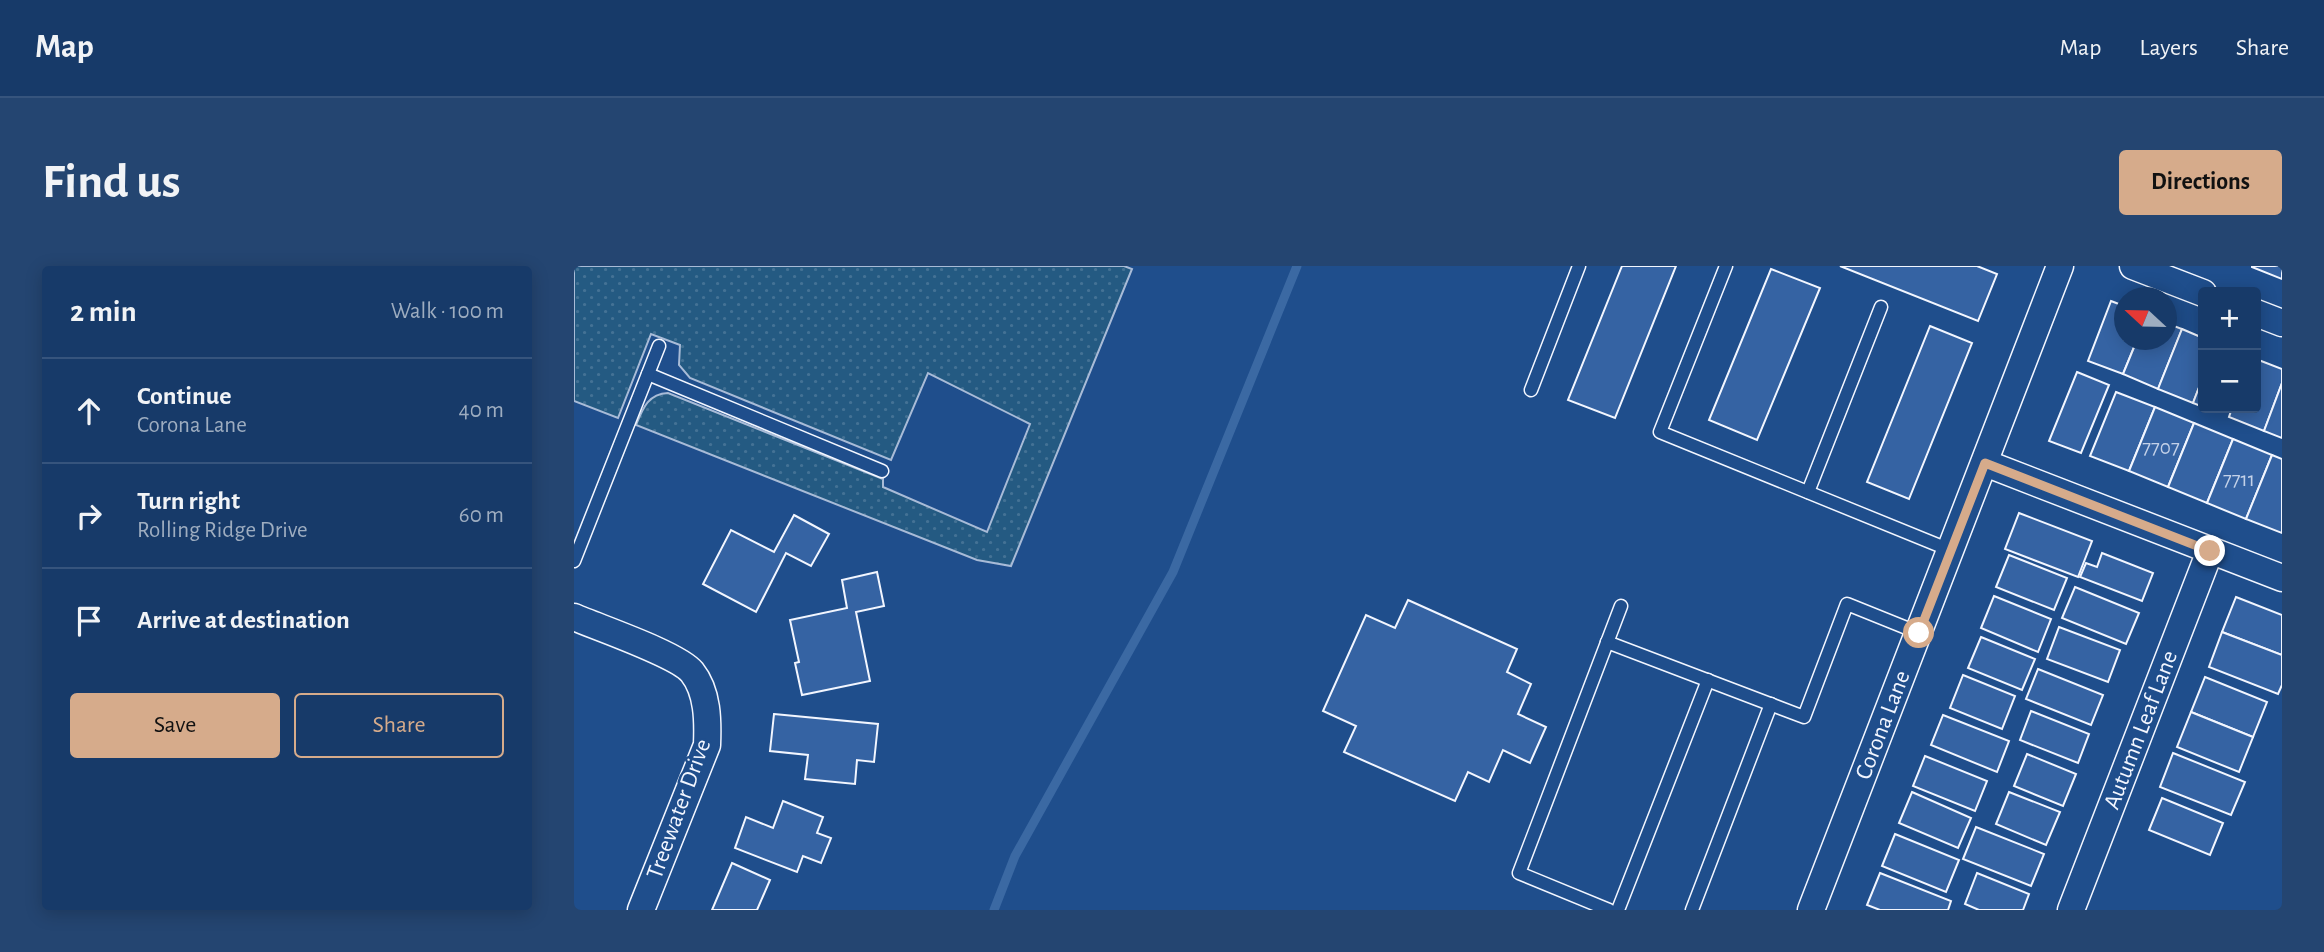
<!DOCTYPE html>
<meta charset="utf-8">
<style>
:root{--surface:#173a69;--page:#244571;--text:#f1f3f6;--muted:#9eadc0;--line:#36547d;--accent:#d6ab8b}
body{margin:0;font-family:"Alegreya Sans",sans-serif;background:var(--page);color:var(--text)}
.controls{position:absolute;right:21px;top:21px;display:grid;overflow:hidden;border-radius:7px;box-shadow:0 4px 18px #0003}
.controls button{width:63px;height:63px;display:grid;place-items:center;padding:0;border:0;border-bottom:2px solid var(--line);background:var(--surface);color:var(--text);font:35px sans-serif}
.compass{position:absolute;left:1540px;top:21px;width:63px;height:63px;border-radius:50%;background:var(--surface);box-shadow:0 4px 18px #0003;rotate:292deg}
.stop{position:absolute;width:21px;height:21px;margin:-16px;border:5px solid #d6ab8b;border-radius:50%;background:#fff}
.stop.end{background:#d6ab8b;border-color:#fff;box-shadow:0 2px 7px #0008}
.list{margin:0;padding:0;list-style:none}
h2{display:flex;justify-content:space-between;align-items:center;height:91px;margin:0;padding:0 28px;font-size:30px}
h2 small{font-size:23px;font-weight:400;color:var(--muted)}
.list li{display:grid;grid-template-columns:46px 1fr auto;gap:21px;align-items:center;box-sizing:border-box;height:105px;padding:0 28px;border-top:2px solid var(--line)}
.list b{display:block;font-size:26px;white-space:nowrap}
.list p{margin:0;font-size:23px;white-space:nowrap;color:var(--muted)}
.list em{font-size:23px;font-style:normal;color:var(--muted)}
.actions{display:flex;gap:14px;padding:21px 28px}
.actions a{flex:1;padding:16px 0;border:2px solid var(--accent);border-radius:7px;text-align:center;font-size:24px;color:var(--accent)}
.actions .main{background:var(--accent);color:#111}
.icon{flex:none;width:38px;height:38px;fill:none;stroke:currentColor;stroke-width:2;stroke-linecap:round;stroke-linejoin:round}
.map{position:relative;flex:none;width:1708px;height:644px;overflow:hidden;border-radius:7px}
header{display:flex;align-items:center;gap:42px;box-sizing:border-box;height:98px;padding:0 35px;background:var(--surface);border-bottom:2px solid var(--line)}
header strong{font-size:33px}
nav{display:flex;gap:38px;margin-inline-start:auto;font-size:24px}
.intro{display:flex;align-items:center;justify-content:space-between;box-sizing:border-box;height:168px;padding:0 42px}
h1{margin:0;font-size:49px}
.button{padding:18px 32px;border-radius:7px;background:var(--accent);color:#111;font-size:24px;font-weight:700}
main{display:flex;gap:42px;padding:0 42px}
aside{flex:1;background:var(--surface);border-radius:7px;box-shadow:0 4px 18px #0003}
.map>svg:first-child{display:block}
</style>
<header>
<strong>Map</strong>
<nav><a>Map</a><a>Layers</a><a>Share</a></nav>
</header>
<div class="intro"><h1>Find us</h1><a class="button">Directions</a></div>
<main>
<aside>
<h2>2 min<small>Walk · 100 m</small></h2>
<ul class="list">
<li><svg class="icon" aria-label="ahead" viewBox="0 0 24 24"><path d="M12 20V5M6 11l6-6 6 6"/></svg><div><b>Continue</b><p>Corona Lane</p></div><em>40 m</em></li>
<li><svg class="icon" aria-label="right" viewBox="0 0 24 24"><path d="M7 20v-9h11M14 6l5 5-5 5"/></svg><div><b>Turn right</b><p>Rolling Ridge Drive</p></div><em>60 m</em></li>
<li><svg class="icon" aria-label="arrive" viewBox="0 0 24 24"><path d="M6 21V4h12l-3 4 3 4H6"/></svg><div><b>Arrive at destination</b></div></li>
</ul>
<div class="actions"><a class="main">Save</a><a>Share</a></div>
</aside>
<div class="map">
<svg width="1708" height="644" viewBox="0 0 1708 644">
<defs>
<pattern id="grass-dots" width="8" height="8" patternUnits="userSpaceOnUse" patternTransform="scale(1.75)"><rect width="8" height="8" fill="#245a82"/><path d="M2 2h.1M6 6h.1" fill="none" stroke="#447295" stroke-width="1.8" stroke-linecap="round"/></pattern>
</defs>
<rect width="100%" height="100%" fill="#1f4e8c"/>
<!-- grass -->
<path fill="url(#grass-dots)" stroke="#a8bbd7" stroke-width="2" d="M0,0H550L558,3L437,300L403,294L62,159C69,142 74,128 94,127L309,213V221L413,266L456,158L354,107L317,194L116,112L105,99L106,79L77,68L44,152L0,135Z"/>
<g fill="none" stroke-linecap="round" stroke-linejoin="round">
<!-- stream -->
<polyline stroke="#3b69a3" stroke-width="9" points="420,644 441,590 599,306 723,0"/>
</g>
<!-- building -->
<g fill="#3563a3" stroke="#f2f6ff" stroke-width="2">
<polygon points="1048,0 1102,0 1041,152 994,134"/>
<polygon points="1266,0 1403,0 1423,8 1404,55"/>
<polygon points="1678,0 1708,0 1708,13 1678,1"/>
<polygon points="1197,3 1246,22 1183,174 1135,154"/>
<polygon points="1537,35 1550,40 1550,74 1563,74 1549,108 1514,95"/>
<polygon points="1592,57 1608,63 1584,123 1549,108 1563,74 1592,74"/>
<polygon points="1356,60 1398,77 1335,233 1293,216"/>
<polygon points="1608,63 1629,72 1629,111 1619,137 1584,123"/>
<polygon points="1682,93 1708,103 1708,117 1690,165 1655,151 1658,142 1682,142"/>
<polygon points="1503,106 1535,119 1507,187 1475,175"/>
<polygon points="1629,111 1629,141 1619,137"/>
<polygon points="1708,117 1708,172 1690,165"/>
<polygon points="1542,126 1581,141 1555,205 1516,190"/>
<polygon points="1581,141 1620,157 1594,221 1555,205"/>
<polygon points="1620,157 1659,173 1633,237 1594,221"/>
<polygon points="1659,173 1698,189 1672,253 1633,237"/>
<polygon points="1698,189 1708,193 1708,267 1672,253"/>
<polygon points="1445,247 1518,275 1504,311 1431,283"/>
<polygon points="220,249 255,268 237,300 212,287 182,346 129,318 157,264 200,286"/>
<polygon points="1528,287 1579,307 1568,335 1506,311 1512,297 1523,301"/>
<polygon points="1435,289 1493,312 1480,344 1422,321"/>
<polygon points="303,306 310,340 282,346 296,415 228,429 221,397 225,396 216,354 273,342 268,314"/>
<polygon points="1501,321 1565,347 1552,378 1488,352"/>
<polygon points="1420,330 1477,353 1464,386 1407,362"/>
<polygon points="1662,331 1708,349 1708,389 1648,366"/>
<polygon points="834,334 943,383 933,406 957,418 944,448 972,461 956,497 929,484 915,516 894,506 881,535 770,486 782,460 749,445 792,349 821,362"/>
<polygon points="1485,361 1546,384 1534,416 1473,393"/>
<polygon points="1648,366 1708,389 1708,419 1704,428 1635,401"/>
<polygon points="1407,371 1461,393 1448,424 1394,402"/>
<polygon points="1464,403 1529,429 1517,459 1452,433"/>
<polygon points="1389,409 1441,430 1428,463 1376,442"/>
<polygon points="1631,411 1693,436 1679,471 1617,446"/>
<polygon points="1457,445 1515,468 1504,497 1446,474"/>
<polygon points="1617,446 1679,471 1665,506 1603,481"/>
<polygon points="200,448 304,458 300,496 283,494 281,518 231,513 234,489 196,485"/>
<polygon points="1369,449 1435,475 1423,506 1357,479"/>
<polygon points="1599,487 1671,516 1657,549 1586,521"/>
<polygon points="1453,488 1502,508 1489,540 1440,520"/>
<polygon points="1351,490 1413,515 1401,545 1339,520"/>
<polygon points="1338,526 1397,552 1384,582 1325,557"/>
<polygon points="1435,526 1486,546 1472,579 1422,558"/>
<polygon points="1588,532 1649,557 1636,589 1575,564"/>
<polygon points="209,535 249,551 243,567 257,572 247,597 229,590 223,606 161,582 172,551 199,562"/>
<polygon points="1402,561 1470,588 1457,620 1389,593"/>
<polygon points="1321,568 1385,594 1372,626 1308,600"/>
<polygon points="158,597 196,614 183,644 138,644"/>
<polygon points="1306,607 1377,635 1374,644 1306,644 1293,639"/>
<polygon points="1403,607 1455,628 1449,644 1405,644 1391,638"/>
</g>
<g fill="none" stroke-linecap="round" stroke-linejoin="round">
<!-- lane casing -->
<g stroke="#f2f6ff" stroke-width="15">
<g id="lane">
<polyline points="1152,0 1086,166 1376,284"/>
<polyline points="74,108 308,205"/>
<polyline points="957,124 1005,0"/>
<polyline points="1234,226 1307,41"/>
<polyline points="0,295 85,80"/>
<polyline points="1033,376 1230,451 1273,338 1345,367"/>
<polyline points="1035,644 945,607 1047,340"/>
<polyline points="1044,644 1134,414"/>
<polyline points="1118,644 1197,438"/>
</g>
</g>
<!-- street casing -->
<g stroke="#f2f6ff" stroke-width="29">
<g id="street">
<polyline points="1559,0 1629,27"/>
<polyline points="1682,47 1708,57"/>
<polyline points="1411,197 1708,312"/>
<path d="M0,351C25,362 103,388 118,406C134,426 134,455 133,479L67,644"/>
<polyline points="1237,644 1486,0"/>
<polyline points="1497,644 1636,285"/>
</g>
</g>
<!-- lane -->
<use href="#lane" stroke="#1f4e8c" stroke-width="12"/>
<!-- street -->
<use href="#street" stroke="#1f4e8c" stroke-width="26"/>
</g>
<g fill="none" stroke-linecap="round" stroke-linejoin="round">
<!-- route -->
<polyline stroke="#d6ab8b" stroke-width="9" points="1345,367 1411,197 1636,285"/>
</g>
<g text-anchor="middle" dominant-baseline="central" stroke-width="5" stroke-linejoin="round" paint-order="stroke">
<!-- number labels -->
<g font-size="21" fill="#c3d1e8">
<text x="1587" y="181">7707</text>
<text x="1665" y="213">7711</text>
</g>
<!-- street labels -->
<g font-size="24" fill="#f2f6ff" stroke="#1f4e8c">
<text transform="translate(1309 459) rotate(-69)">Corona Lane</text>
<text transform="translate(1567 464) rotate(-69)">Autumn Leaf Lane</text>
<text transform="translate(105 543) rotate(-70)">Treewater Drive</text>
</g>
</g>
</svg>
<div class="controls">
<button>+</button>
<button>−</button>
</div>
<svg class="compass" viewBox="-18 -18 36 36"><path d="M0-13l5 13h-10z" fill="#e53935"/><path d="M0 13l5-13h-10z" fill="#9eadc0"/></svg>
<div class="stop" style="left:1345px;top:367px"></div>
<div class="stop end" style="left:1636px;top:285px"></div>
</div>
</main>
